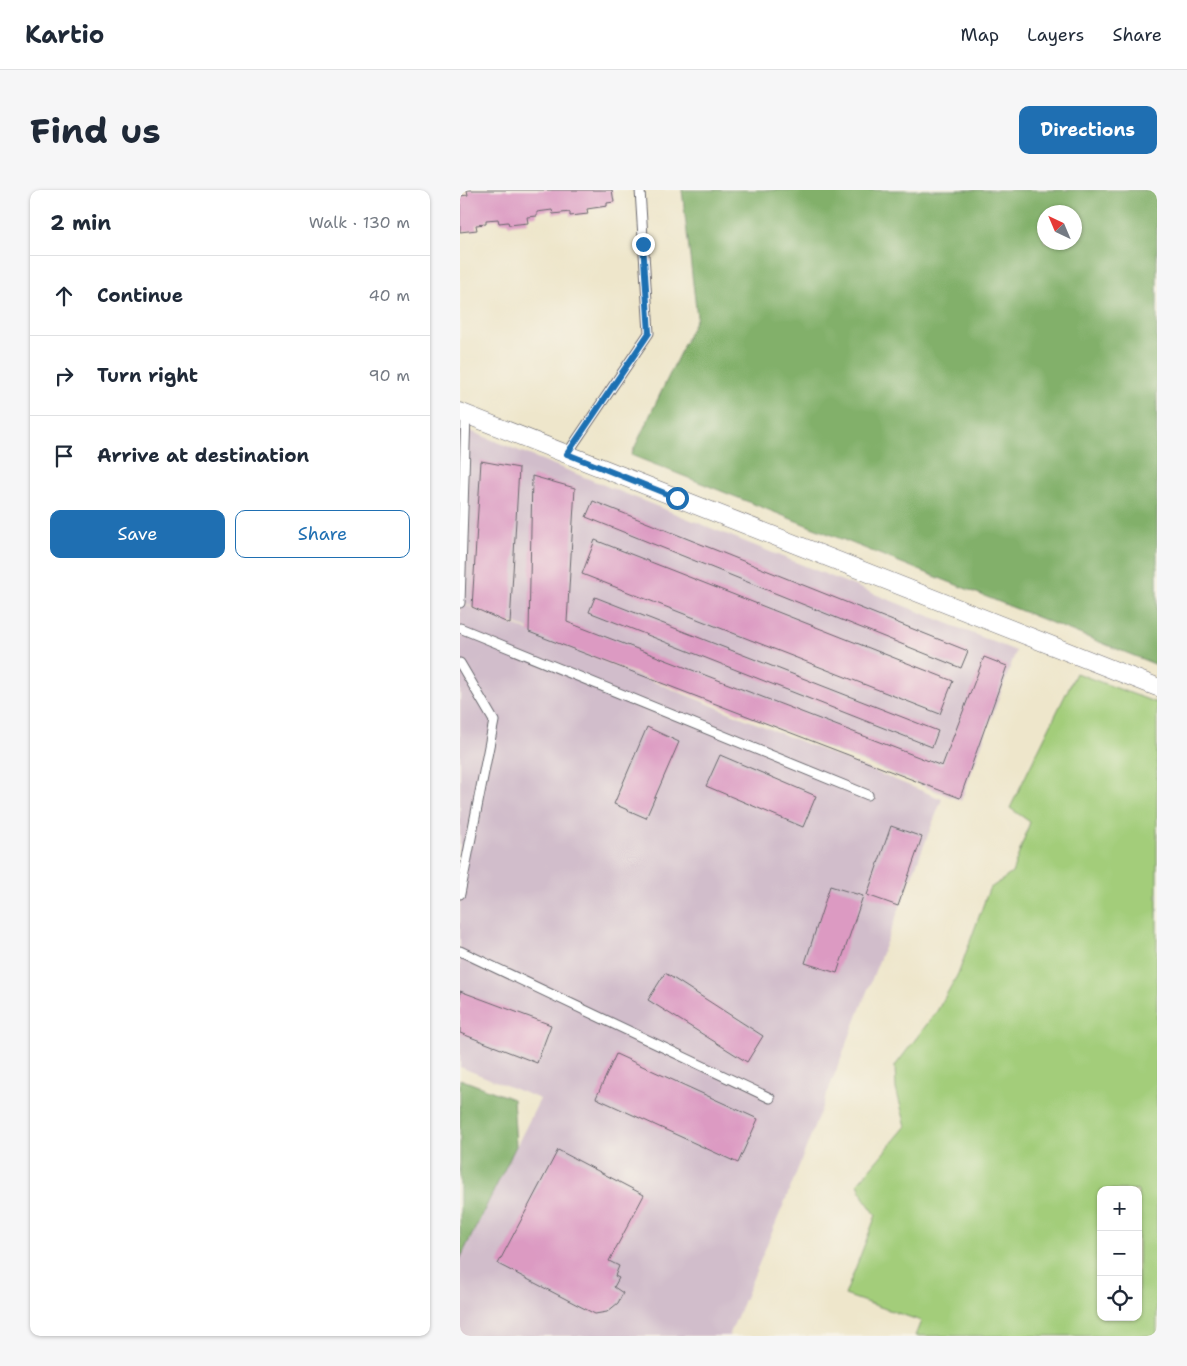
<!DOCTYPE html>
<meta charset="utf-8">
<style>
:root{--surface:#fff;--page:#f6f6f7;--text:#1f2937;--muted:#747a83;--line:#e0e1e3;--accent:#1f6fb2}
body{margin:0;font-family:"Shantell Sans",sans-serif;background:var(--page);color:var(--text)}
.controls{position:absolute;right:15px;bottom:15px;display:grid;overflow:hidden;border-radius:10px;box-shadow:0 1px 4px #0004}
.controls button{width:45px;height:45px;display:grid;place-items:center;padding:0;border:0;border-bottom:1px solid var(--line);background:var(--surface);color:var(--text);font:25px sans-serif}
.compass{position:absolute;left:577px;top:15px;width:45px;height:45px;border-radius:50%;background:var(--surface);box-shadow:0 1px 4px #0004;rotate:316deg}
.stop{position:absolute;width:15px;height:15px;margin:-11px;border:4px solid #1f6fb2;border-radius:50%;background:#fff}
.stop.end{background:#1f6fb2;border-color:#fff;box-shadow:0 1px 5px #0008}
.list{margin:0;padding:0;list-style:none}
h2{display:flex;justify-content:space-between;align-items:center;height:65px;margin:0;padding:0 20px;font-size:21px}
h2 small{font-size:16px;font-weight:400;color:var(--muted)}
.list li{display:grid;grid-template-columns:32px 1fr auto;gap:15px;align-items:center;box-sizing:border-box;height:80px;padding:0 20px;border-top:1px solid var(--line)}
.list b{display:block;font-size:19px;white-space:nowrap}
.list em{font-size:16px;font-style:normal;color:var(--muted)}
.actions{display:flex;gap:10px;padding:15px 20px}
.actions a{flex:1;padding:11px 0;border:1px solid var(--accent);border-radius:10px;text-align:center;font-size:18px;color:var(--accent)}
.actions .main{background:var(--accent);color:#fff}
.icon{flex:none;width:28px;height:28px;fill:none;stroke:currentColor;stroke-width:2;stroke-linecap:round;stroke-linejoin:round}
.map{position:relative;flex:none;width:697px;height:1146px;overflow:hidden;border-radius:10px}
header{display:flex;align-items:center;gap:30px;box-sizing:border-box;height:70px;padding:0 25px;background:var(--surface);border-bottom:1px solid var(--line)}
header strong{font-size:24px}
nav{display:flex;gap:28px;margin-inline-start:auto;font-size:18px}
.intro{display:flex;align-items:center;justify-content:space-between;box-sizing:border-box;height:120px;padding:0 30px}
h1{margin:0;font-size:35px}
.button{padding:12px 22px;border-radius:10px;background:var(--accent);color:#fff;font-size:18px;font-weight:700}
main{display:flex;gap:30px;padding:0 30px}
aside{flex:1;background:var(--surface);border-radius:10px;box-shadow:0 1px 4px #0004}
.map>svg:first-child{display:block}
</style>
<header>
<strong>Kartio</strong>
<nav><a>Map</a><a>Layers</a><a>Share</a></nav>
</header>
<div class="intro"><h1>Find us</h1><a class="button">Directions</a></div>
<main>
<aside>
<h2>2 min<small>Walk · 130 m</small></h2>
<ul class="list">
<li><svg class="icon" aria-label="ahead" viewBox="0 0 24 24"><path d="M12 20V5M6 11l6-6 6 6"/></svg><div><b>Continue</b></div><em>40 m</em></li>
<li><svg class="icon" aria-label="right" viewBox="0 0 24 24"><path d="M7 20v-9h11M14 6l5 5-5 5"/></svg><div><b>Turn right</b></div><em>90 m</em></li>
<li><svg class="icon" aria-label="arrive" viewBox="0 0 24 24"><path d="M6 21V4h12l-3 4 3 4H6"/></svg><div><b>Arrive at destination</b></div></li>
</ul>
<div class="actions"><a class="main">Save</a><a>Share</a></div>
</aside>
<div class="map">
<svg width="697" height="1146" viewBox="0 0 697 1146">
<rect width="100%" height="100%" fill="#f7f3e8"/>
<filter id="ink" filterUnits="userSpaceOnUse"><feTurbulence type="fractalNoise" baseFrequency=".02" numOctaves="2"/><feDisplacementMap in="SourceGraphic" scale="10" xChannelSelector="R" yChannelSelector="G"/><feConvolveMatrix kernelMatrix="1 2 1 2 8 2 1 2 1" color-interpolation-filters="sRGB"/></filter>
<filter id="wash" filterUnits="userSpaceOnUse"><feTurbulence type="fractalNoise" baseFrequency=".0096" numOctaves="4" result="noise"/><feDisplacementMap in="SourceGraphic" scale="20" xChannelSelector="R" yChannelSelector="G"/><feGaussianBlur stdDeviation="1.12" result="paint"/><feColorMatrix in="noise" values="0 0 0 0 0 0 0 0 0 0 0 0 0 0 0 0 0 1.4 0 .05"/><feComposite in="paint" operator="in"/></filter>
<g filter="url(#wash)">
<rect width="100%" height="100%" fill="#eee6cb"/>
<!-- industrial -->
<g fill="#d1bdcb">
<polygon points="0,237 556,461 501,611 0,412"/>
<polygon points="0,413 482,609 330,999 269,1146 0,1146 0,1069 80,909 0,877"/>
</g>
<!-- green -->
<path fill="#a3cd7a" stroke="#62785a" fill-rule="evenodd" d="M616,483L697,513V1146H455L461,1131L385,1105L416,1025L403,1007L398,993L446,936L436,899L435,876L477,821L499,782L529,699L552,683L570,632L550,618ZM641,1000H678V1127H641Z"/>
<!-- forest -->
<g fill="#82b06a" stroke="#526952" fill-rule="evenodd">
<path d="M222,0H697V475L171,265L237,127ZM584,22H614V52H584Z"/>
<polygon points="0,889 53,909 56,956 0,1069"/>
</g>
<g id="blocks">
<!-- building -->
<g fill="#dc9ac2">
<polygon points="7,0 152,0 154,12 147,13 147,16 127,19 128,24 110,26 110,22 93,24 92,20 77,22 77,26 67,27 68,33 49,35 48,32 39,33 38,29 26,30 26,34 16,35 17,40 0,42 0,6 8,5"/>
<polygon points="21,271 59,278 50,434 12,417"/>
<polygon points="72,286 115,298 107,432 482,576 524,467 547,476 500,608 69,442"/>
<polygon points="133,311 508,461 501,478 126,327"/>
<polygon points="135,350 493,491 480,524 122,384"/>
<polygon points="135,407 478,541 472,557 129,422"/>
<polygon points="187,537 219,552 186,628 154,614"/>
<polygon points="260,565 356,606 343,637 246,596"/>
<polygon points="431,636 462,647 438,716 407,705"/>
<polygon points="370,696 403,706 377,783 345,773"/>
<polygon points="205,783 303,846 287,872 188,810"/>
<polygon points="0,801 91,835 77,873 0,843"/>
<polygon points="156,864 298,929 278,973 136,908"/>
<polygon points="98,960 184,1005 149,1071 159,1076 155,1086 159,1088 154,1097 163,1103 158,1113 147,1122 135,1124 38,1074"/>
</g>
</g>
</g>
<g filter="url(#ink)">
<use href="#blocks" fill-opacity="0" stroke="#69676d" stroke-width="1"/>
<g fill="none" stroke-linecap="round" stroke-linejoin="round">
<!-- service casing -->
<g stroke="#69676d" stroke-width="11">
<g id="service">
<polyline points="107,264 189,143 180,0"/>
<polyline points="0,413 6,224"/>
<polyline points="0,438 408,605"/>
<polyline points="0,473 34,531 0,704"/>
<polyline points="0,761 310,908"/>
</g>
</g>
<!-- minor casing -->
<g stroke="#69676d" stroke-width="19">
<polyline id="minor" points="0,222 697,497"/>
</g>
<!-- service -->
<use href="#service" stroke="#fff" stroke-width="9"/>
<!-- minor -->
<use href="#minor" stroke="#fff" stroke-width="18"/>
</g>
</g>
<g fill="none" stroke-linecap="round" stroke-linejoin="round" filter="url(#ink)">
<!-- route -->
<polyline stroke="#1f6fb2" stroke-width="6" points="183,54 189,143 107,264 217,308"/>
</g>
</svg>
<div class="controls">
<button>+</button>
<button>−</button>
<button><svg class="icon" aria-label="locate" viewBox="0 0 24 24"><circle cx="12" cy="12" r="6"/><path d="M12 2v4M12 18v4M2 12h4M18 12h4"/></svg></button>
</div>
<svg class="compass" viewBox="-18 -18 36 36"><path d="M0-13l5 13h-10z" fill="#e53935"/><path d="M0 13l5-13h-10z" fill="#747a83"/></svg>
<div class="stop" style="left:217px;top:308px"></div>
<div class="stop end" style="left:183px;top:54px"></div>
</div>
</main>
